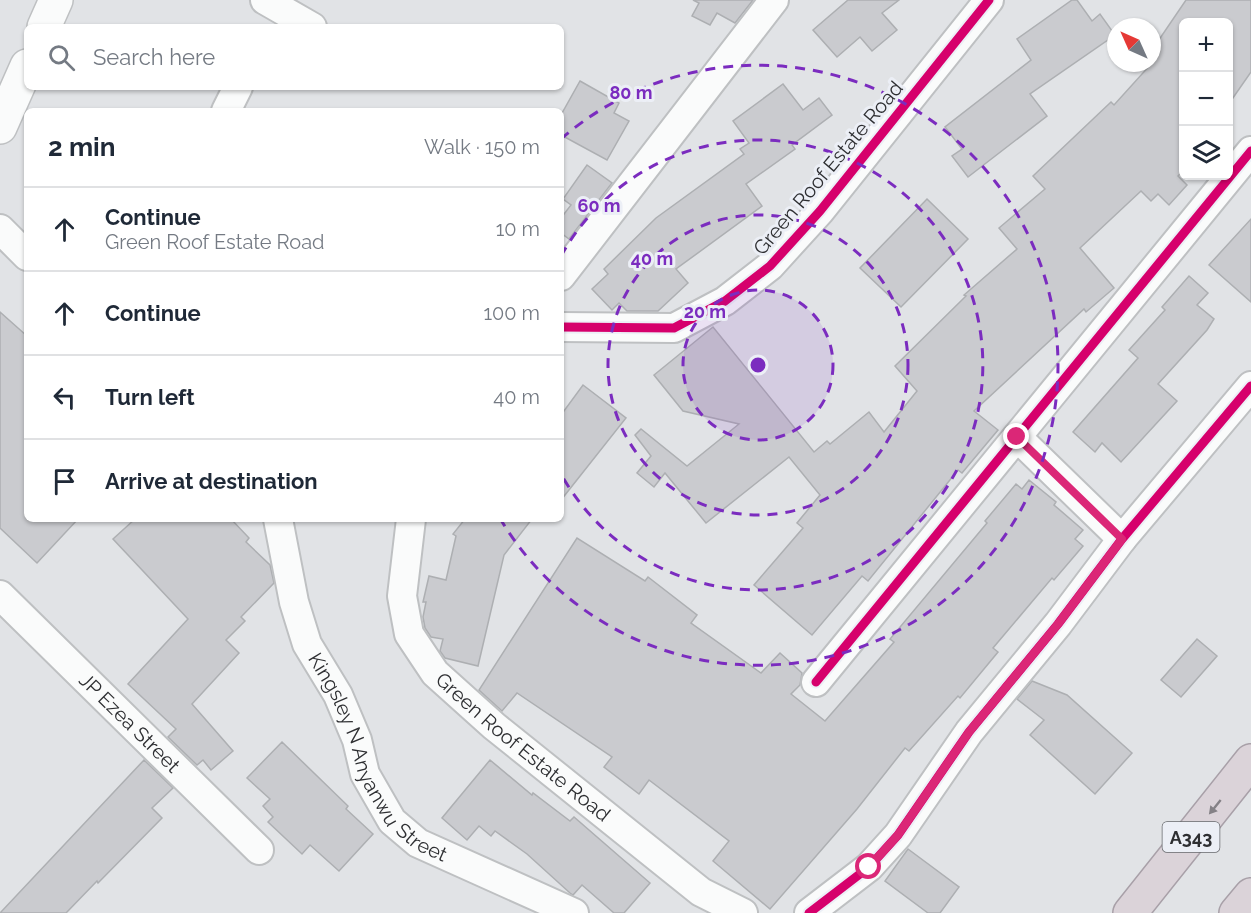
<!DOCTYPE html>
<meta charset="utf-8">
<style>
:root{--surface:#fff;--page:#f2f2f3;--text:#1f2937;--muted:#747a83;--line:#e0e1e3}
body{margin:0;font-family:Raleway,sans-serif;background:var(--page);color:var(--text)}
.controls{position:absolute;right:18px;top:18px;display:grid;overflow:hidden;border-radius:9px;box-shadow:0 2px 4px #0004}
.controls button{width:54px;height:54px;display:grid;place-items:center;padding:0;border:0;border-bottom:2px solid var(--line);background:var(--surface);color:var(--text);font:30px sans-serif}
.compass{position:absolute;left:1107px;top:18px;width:54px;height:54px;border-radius:50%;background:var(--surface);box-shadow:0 2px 4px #0004;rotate:315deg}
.stop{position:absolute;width:18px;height:18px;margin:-14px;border:4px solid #db2777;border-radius:50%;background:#fff}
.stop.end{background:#db2777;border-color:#fff;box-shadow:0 2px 6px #0008}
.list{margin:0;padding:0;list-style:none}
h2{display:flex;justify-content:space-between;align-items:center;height:78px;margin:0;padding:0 24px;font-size:26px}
h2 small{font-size:20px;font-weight:400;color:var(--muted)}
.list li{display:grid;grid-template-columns:39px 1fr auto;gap:18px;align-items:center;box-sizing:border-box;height:84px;padding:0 24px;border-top:2px solid var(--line)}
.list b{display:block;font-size:22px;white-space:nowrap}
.list p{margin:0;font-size:20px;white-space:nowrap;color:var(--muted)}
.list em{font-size:20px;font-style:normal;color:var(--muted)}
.icon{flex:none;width:33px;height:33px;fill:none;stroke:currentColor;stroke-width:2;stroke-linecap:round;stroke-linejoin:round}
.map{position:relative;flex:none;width:1251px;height:913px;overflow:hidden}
.search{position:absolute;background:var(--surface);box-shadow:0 2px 4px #0004;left:24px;top:24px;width:540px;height:66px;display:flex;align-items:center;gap:15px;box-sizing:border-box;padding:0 21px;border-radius:9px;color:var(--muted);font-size:22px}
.panel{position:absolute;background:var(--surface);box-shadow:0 2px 4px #0004;left:24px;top:108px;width:540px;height:414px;border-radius:9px}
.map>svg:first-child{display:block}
</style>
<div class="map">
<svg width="1251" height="913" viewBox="0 0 1251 913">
<rect width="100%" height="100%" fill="#e1e3e6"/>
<!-- building -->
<g fill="#cacbcf" stroke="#adafb2" stroke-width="1.5">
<polygon points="693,0 753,0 735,23 717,13 710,25 692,16 699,3"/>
<polygon points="848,0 899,0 882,13 897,30 872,51 860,37 837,57 813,30"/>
<polygon points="1072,0 1077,0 1092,21 1100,14 1115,35 1030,94 1047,116 968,177 952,156 962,149 945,127 1031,60 1017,39"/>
<polygon points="1186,0 1251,0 1251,72 1228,105 1228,22 1184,22 1184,170 1178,176 1187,185 1169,205 1158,194 1151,201 1141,191 1080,248 1114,288 1086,312 1084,309 974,411 998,430 962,473 958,470 868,581 862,576 812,635 754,585 803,528 797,523 820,495 789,457 706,523 665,473 654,487 637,473 651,456 635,435 641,429 687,466 739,424 683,411 654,375 713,327 814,452 827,441 830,444 869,412 884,432 917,391 895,366 966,296 964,295 1017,249 999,228 1045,189 1033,176 1111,102 1114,105 1152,63 1152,50"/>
<polygon points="580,81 619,103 614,113 629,121 607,160 561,135 561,115"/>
<polygon points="783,84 803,110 819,98 832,115 792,145 795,149 746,184 762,206 676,269 688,283 658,311 627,311 619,303 612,310 592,289 608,274 604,269 656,218 744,154 740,149 749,143 733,121"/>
<polygon points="587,165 612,183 569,239 561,233 561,218 571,205 563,199"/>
<polygon points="927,199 968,239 901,307 860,268"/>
<polygon points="1251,219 1251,302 1209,265"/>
<polygon points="1189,276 1208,293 1197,305 1214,319 1207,330 1158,384 1177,401 1121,462 1102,443 1095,452 1073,432 1138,358 1129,350 1165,310 1162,307"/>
<polygon points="0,312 27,336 27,519 78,519 37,563 0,528"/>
<polygon points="583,385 626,418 561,500 561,415"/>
<polygon points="1029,480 1056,502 1054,505 1083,530 1075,539 1083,546 1054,580 1052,578 993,648 998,652 960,698 958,696 909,751 905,748 857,809 770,909 713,861 729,841 649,780 639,794 604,767 612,757 517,693 502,711 479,690 577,538 645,581 648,577 697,615 691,623 761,673 780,653 802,673 800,685 791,694 825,721 894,642 890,639 987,523 985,521 1016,484 1022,489"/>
<polygon points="135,519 231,519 249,538 246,542 270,565 274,583 241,617 245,621 226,640 239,653 192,704 233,751 211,770 203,760 197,765 168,737 176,729 128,684 188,619 113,539"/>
<polygon points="465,519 532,519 504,555 478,666 445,658 440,651 443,639 431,637 425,628 423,617 426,602 423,602 429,576 446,580 456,536 453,534"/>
<polygon points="1197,639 1217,656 1181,697 1161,680"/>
<polygon points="1032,681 1067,695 1132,753 1095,794 1030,735 1044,720 1017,699"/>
<polygon points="282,742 348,806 346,809 373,834 339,871 310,845 302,854 268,822 273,817 263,806 270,799 247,778"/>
<polygon points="144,760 173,788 152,808 162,818 98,883 97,881 66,913 0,913"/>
<polygon points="490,760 532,795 533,793 570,821 574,817 650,883 624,913 614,913 582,885 573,895 570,893 527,854 495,831 491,836 479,826 467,840 442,818"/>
<polygon points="908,849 959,887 940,913 928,913 885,881"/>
</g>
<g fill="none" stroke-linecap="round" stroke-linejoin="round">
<!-- street casing -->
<g stroke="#bec0c2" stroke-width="32">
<g id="street">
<polyline points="265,0 312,27"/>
<polyline points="226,111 238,87"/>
<polyline points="0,229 27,256"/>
<polyline points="561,276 774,0"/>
<polyline points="561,327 674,328 725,301 770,266 820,211 989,0"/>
<polyline points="1017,437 1122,539"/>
<path id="s1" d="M278,519L294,602L307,644L338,695L357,740L365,774L392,821L418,843L574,913"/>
<path id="s2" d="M411,519L402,596L409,634L435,673L494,726L701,892L743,913"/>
<path id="s3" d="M0,595L259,850"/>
<polyline points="816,682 1251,151"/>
<polyline points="809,913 869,867 898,835 969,732 1058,624 1122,539 1251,386"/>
</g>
</g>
<!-- secondary casing -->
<g stroke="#bec0c2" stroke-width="36">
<g id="secondary">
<polyline points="44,27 56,0"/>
<polyline points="0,127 27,66"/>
</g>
</g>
<!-- highway casing -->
<g stroke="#a8a0a8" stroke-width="36">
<g id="highway">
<polyline points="1130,913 1251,761"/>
<polyline points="1236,913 1251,895"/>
</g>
</g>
<!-- street -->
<use href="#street" stroke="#fafbfb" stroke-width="28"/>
<!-- secondary -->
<use href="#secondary" stroke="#fafbfb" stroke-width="33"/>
<!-- highway -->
<use href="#highway" stroke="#dbd3d9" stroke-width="33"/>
<!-- cycleway casing -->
<g stroke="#eceff6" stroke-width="13">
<g id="cycleway">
<polyline points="561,327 674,328 725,301 770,266 820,211 989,0"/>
<polyline points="816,682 1251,151"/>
<polyline points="809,913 869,867 898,835 969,732 1058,624 1122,539 1251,386"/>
</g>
</g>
<!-- cycleway -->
<use href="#cycleway" stroke="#d6006c" stroke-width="9"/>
</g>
<!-- one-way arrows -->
<defs><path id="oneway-solid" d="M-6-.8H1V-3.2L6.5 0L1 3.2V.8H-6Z" transform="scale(1.5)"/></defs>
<use fill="#848186" href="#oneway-solid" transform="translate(1215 807) rotate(129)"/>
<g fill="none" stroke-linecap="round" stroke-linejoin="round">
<!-- route -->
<polyline stroke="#db2777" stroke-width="8" points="869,867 898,835 969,732 1058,624 1122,539 1017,437"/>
</g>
<!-- distance rings -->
<circle cx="758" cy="365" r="75" fill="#7b2cbf" fill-opacity=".12"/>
<g fill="none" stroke="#7b2cbf" stroke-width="3" stroke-dasharray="10 8">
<circle cx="758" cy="365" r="75"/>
<circle cx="758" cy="365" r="150"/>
<path d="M561 256A225 225 0 1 1 561 474"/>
<path d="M561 139A300 300 0 1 1 501 520"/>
</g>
<g text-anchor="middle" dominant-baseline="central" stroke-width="6" stroke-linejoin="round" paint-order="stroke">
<!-- shield labels -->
<rect fill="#eceff6" stroke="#67696d" stroke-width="1.5" x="1162.5" y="822" width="57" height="30" rx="4.5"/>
<g font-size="18" font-weight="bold" fill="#2e2f32">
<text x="1191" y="837">A343</text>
</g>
<!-- street labels -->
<g font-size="20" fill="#2e2f32" stroke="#eceff6">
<text transform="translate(828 168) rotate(-50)">Green Roof Estate Road</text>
<text stroke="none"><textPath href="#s3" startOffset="182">JP Ezea Street</textPath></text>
<text stroke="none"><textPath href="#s2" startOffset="278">Green Roof Estate Road</textPath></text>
<text stroke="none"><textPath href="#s1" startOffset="266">Kingsley N Anyanwu Street</textPath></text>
</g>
</g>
<circle cx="758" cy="365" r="9" fill="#7b2cbf" stroke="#eceff6" stroke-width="3"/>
<g font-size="18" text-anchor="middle" font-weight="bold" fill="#7b2cbf" stroke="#eceff6" stroke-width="6" stroke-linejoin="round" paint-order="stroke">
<text x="631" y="99">80 m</text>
<text x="599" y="212">60 m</text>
<text x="652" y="265">40 m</text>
<text x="705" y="318">20 m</text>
</g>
</svg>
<div class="controls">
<button>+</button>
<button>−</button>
<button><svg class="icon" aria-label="layers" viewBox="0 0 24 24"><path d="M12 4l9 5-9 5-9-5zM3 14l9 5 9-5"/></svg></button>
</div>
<svg class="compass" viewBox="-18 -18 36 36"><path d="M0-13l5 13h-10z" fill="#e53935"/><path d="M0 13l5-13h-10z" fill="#747a83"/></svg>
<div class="stop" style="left:869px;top:867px"></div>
<div class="stop end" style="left:1017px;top:437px"></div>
<div class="search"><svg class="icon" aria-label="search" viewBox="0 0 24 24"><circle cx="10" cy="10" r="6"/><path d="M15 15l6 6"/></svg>Search here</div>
<section class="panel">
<h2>2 min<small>Walk · 150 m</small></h2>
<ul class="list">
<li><svg class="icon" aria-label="ahead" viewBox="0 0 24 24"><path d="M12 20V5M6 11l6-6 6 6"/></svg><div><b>Continue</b><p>Green Roof Estate Road</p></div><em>10 m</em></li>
<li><svg class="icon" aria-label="ahead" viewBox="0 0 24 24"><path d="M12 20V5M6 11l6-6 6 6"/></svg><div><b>Continue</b></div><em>100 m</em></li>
<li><svg class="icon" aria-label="left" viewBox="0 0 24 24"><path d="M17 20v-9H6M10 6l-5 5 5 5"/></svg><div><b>Turn left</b></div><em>40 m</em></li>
<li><svg class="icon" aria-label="arrive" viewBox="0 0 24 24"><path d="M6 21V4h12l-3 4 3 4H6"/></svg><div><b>Arrive at destination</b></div></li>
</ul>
</section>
</div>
